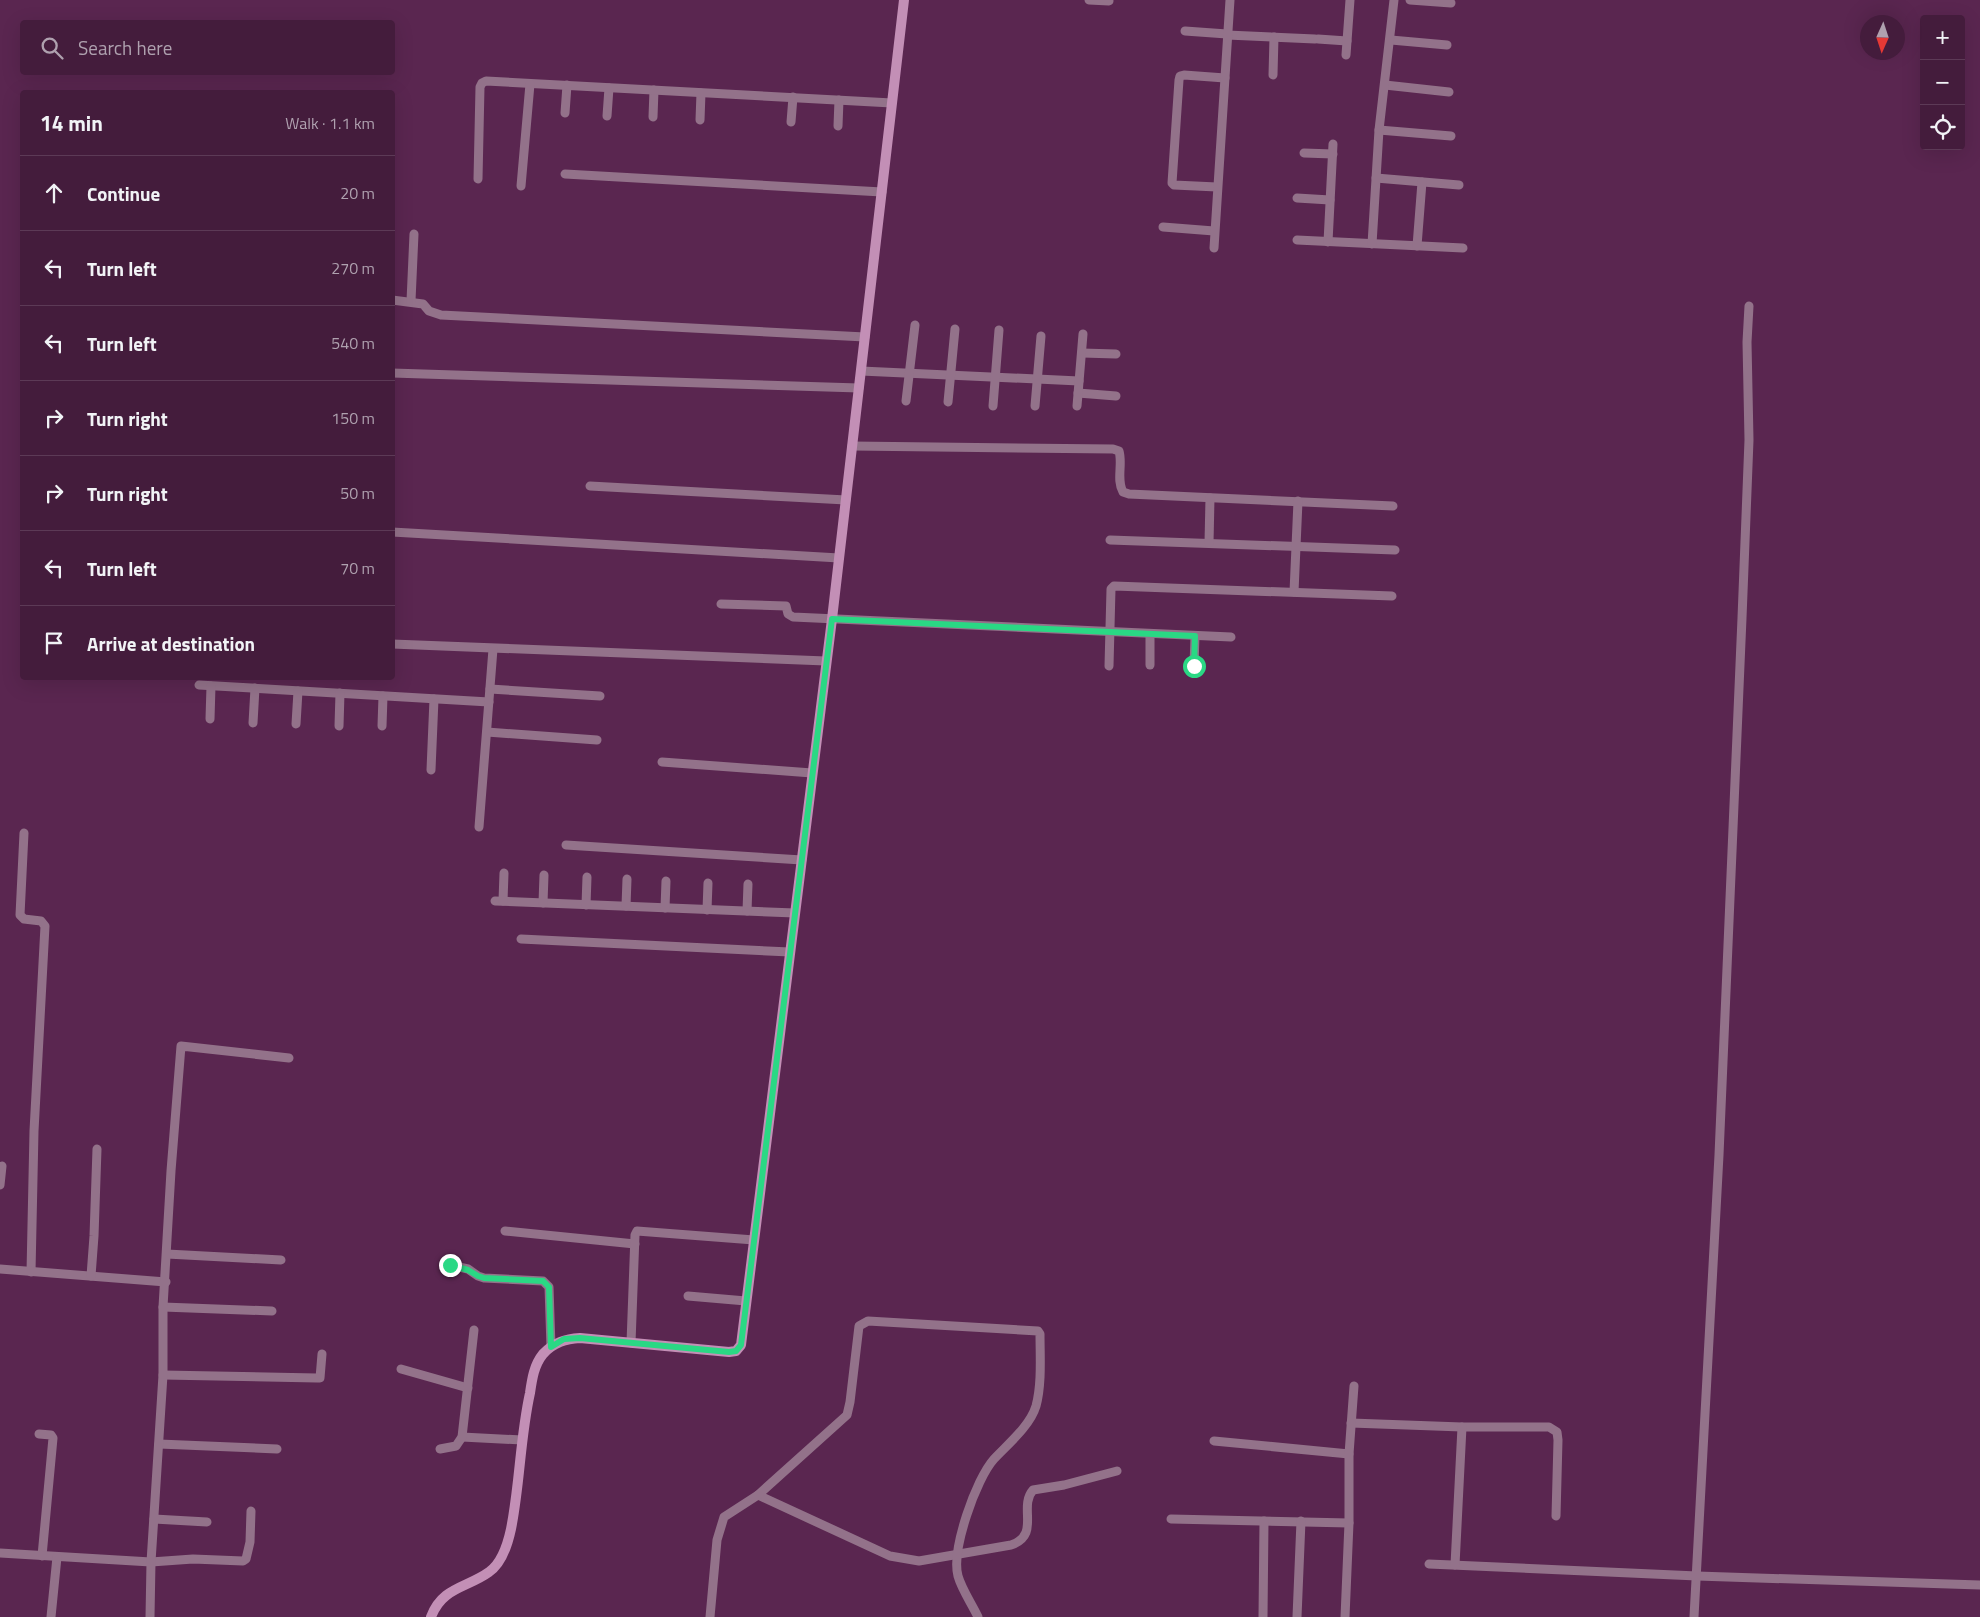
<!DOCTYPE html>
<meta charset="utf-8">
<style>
:root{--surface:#441c3c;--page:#4b2543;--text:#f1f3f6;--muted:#afa1af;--line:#5c3a56}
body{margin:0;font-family:"Titillium Web",sans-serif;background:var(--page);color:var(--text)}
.controls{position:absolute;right:15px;top:15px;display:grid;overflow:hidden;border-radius:5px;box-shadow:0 5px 20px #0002}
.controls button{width:45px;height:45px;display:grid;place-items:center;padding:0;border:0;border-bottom:1px solid var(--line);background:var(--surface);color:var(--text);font:25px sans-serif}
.compass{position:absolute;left:1860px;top:15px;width:45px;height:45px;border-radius:50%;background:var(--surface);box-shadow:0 5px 20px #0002;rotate:183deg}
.stop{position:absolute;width:15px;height:15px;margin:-11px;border:4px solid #2ad884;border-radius:50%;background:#fff}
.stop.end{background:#2ad884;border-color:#fff;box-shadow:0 1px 5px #0008}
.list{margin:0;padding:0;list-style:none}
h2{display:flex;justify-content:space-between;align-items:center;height:65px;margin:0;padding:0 20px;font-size:21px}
h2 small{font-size:16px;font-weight:400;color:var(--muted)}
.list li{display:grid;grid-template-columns:32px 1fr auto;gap:15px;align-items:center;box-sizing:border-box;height:75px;padding:0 20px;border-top:1px solid var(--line)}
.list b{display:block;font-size:19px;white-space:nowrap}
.list em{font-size:16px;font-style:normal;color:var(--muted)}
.icon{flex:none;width:28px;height:28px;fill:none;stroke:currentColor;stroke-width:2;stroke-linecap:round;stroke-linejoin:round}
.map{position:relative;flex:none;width:1980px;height:1617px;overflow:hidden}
.search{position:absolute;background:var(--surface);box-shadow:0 5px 20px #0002;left:20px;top:20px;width:375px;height:55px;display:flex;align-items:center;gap:12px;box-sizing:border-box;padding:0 18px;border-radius:5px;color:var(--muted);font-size:19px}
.panel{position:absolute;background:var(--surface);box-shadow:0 5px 20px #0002;left:20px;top:90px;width:375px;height:590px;border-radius:5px}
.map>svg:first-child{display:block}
</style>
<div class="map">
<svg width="1980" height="1617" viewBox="0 0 1980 1617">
<rect width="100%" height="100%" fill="#5a2650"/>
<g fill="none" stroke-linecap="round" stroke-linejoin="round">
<!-- street -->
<g stroke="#93728a" stroke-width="9">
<polyline points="1089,0 1109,1"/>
<polyline points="1410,0 1451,3"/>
<polyline points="1185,31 1227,34"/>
<polyline points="1227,35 1315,39"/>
<polyline points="1318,39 1347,41"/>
<polyline points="1391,40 1447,45"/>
<polyline points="1346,55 1350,0"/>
<polyline points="1273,75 1274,37"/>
<polyline points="1385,85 1449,92"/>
<polyline points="565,113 567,85"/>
<polyline points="607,116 609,88"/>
<polyline points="653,117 654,90"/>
<polyline points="700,120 701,93"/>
<polyline points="791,122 793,97"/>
<polyline points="838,126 839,100"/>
<polyline points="1379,130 1451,136"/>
<polyline points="1304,153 1333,154"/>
<polyline points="565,174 882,192"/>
<polyline points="1376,178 1459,185"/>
<polyline points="478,179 480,87 482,83 486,81 892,103"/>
<polyline points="521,186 530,84"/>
<polyline points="1217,187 1174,185 1172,183 1179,80 1180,76 1184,75 1225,78"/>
<polyline points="1297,198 1330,200"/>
<polyline points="1163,227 1214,231"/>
<polyline points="1297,240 1463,248"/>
<polyline points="1328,242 1333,144"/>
<polyline points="1372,244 1379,130 1394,0"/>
<polyline points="1417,246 1422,182"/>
<polyline points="1214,248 1230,0"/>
<polyline points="392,300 423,304 429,311 441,315 865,337"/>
<polyline points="411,301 414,234"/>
<polyline points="1082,353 1116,354"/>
<polyline points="861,371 1079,381"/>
<polyline points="392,373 859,388"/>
<polyline points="1078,393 1116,396"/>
<polyline points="906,401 915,325"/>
<polyline points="948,402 955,329"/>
<polyline points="993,406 999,330"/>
<polyline points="1035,406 1041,336"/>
<polyline points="1077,406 1083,334"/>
<path d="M852,446L1113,449L1119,451C1123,464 1116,480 1123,492L1129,494L1393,506"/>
<polyline points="590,486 846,500"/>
<polyline points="392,532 839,558"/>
<polyline points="1110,540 1395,550"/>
<polyline points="1209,543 1210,498"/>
<polyline points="1294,592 1298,501"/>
<polyline points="721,604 786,606 788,614 793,617 1231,637"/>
<polyline points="392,644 826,661"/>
<polyline points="1150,665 1150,634"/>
<polyline points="1109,666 1111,589 1114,586 1392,596"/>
<polyline points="1194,666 1195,636"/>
<polyline points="199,685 489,702"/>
<polyline points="490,689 600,696"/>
<polyline points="210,719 211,686"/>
<polyline points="253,723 255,688"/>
<polyline points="296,724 298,691"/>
<polyline points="339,726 340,693"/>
<polyline points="382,726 383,696"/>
<polyline points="487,732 597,740"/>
<polyline points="662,762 812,773"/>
<polyline points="431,770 434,699"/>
<polyline points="479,827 493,649"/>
<polyline points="24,833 20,915 24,919 41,921 45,926 34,1131 31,1272"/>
<polyline points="566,845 802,860"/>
<polyline points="495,901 795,913"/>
<polyline points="503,901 504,873"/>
<polyline points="543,903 544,875"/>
<polyline points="586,905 587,877"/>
<polyline points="626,906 627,879"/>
<polyline points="665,908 666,881"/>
<polyline points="707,910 708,883"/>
<polyline points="747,911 748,884"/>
<polyline points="521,939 790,952"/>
<polyline points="0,1185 2,1166"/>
<polyline points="505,1231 635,1244"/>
<polyline points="167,1254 281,1260"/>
<polyline points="450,1265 468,1269 478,1276 484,1278 543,1281 549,1287 551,1347"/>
<polyline points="0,1269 166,1282"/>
<polyline points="91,1276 94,1236 97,1149"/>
<polyline points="688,1296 746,1301"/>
<polyline points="163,1307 272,1311"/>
<polyline points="631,1343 635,1235 637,1231 754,1240"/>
<polyline points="401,1369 468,1388"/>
<polyline points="163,1375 317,1378 320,1378 322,1354"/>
<polyline points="1351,1423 1462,1427 1549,1427 1557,1432 1558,1440 1556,1516"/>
<polyline points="39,1434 51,1435 53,1438 42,1556"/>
<polyline points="462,1437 522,1440"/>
<polyline points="1214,1441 1349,1454"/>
<polyline points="159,1444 277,1449"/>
<polyline points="440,1449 456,1446 462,1437 474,1330"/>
<path d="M758,1495L890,1556L919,1561L1011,1545C1041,1535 1018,1507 1033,1490L1064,1485L1117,1471"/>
<polyline points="154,1519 207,1522"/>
<polyline points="1171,1519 1349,1523"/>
<polyline points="0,1553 151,1562 193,1559 243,1561 246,1559 250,1542 251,1511"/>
<polyline points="1429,1564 1697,1576 1980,1585"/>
<polyline points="1455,1565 1462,1427"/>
<polyline points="51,1617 57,1557"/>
<polyline points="150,1617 151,1562 163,1375 163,1307 171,1171 181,1046 289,1058"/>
<path d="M710,1617L717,1540L724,1517L758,1495L847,1415L850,1402L859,1326L868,1321L1038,1331L1040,1334C1040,1356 1042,1384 1036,1406C1030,1426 1008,1444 994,1459C976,1479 951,1550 958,1576C962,1590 972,1604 978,1617"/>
<polyline points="1263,1617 1264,1521"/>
<polyline points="1297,1617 1301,1521"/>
<polyline points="1345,1617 1349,1523 1349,1454 1354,1386"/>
<polyline points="1694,1617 1719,1155 1742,618 1749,440 1747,342 1749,306"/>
</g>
<!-- secondary -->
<path stroke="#c38fb6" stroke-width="10" d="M431,1617C442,1587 467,1588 489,1572C502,1563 508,1543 511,1529C520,1484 520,1438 530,1393C532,1379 534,1365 543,1354C554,1342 566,1339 580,1338L729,1352L736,1351L741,1345L832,619L904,0"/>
</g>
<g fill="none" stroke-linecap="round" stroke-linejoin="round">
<!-- route -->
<polyline stroke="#2ad884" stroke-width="6" points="450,1265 468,1270 478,1276 484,1278 543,1281 549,1287 551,1347 564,1339 580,1338 729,1352 736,1351 741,1345 832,619 1195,636 1194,666"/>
</g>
</svg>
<div class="controls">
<button>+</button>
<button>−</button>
<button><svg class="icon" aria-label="locate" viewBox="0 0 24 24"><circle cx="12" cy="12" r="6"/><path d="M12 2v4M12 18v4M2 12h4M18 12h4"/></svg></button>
</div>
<svg class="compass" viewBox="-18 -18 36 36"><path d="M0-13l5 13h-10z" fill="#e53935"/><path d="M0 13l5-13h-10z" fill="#afa1af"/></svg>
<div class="stop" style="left:1194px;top:666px"></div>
<div class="stop end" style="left:450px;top:1265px"></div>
<div class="search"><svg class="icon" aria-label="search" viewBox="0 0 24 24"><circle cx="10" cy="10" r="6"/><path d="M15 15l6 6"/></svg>Search here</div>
<section class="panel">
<h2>14 min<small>Walk · 1.1 km</small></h2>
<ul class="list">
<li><svg class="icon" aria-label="ahead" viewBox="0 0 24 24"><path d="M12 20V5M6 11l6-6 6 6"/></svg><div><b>Continue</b></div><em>20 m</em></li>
<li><svg class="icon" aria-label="left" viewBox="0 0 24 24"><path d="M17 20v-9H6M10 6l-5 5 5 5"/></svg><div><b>Turn left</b></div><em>270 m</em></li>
<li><svg class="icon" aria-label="left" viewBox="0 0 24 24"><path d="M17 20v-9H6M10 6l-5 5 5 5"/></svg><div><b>Turn left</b></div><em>540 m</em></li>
<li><svg class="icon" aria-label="right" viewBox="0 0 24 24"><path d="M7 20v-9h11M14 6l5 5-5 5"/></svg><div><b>Turn right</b></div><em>150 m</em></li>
<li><svg class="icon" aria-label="right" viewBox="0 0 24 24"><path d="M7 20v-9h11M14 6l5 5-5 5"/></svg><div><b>Turn right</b></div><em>50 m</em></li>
<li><svg class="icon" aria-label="left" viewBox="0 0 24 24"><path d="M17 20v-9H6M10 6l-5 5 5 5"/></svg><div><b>Turn left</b></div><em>70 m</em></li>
<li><svg class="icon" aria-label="arrive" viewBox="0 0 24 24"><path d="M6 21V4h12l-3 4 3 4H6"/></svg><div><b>Arrive at destination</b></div></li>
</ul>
</section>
</div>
